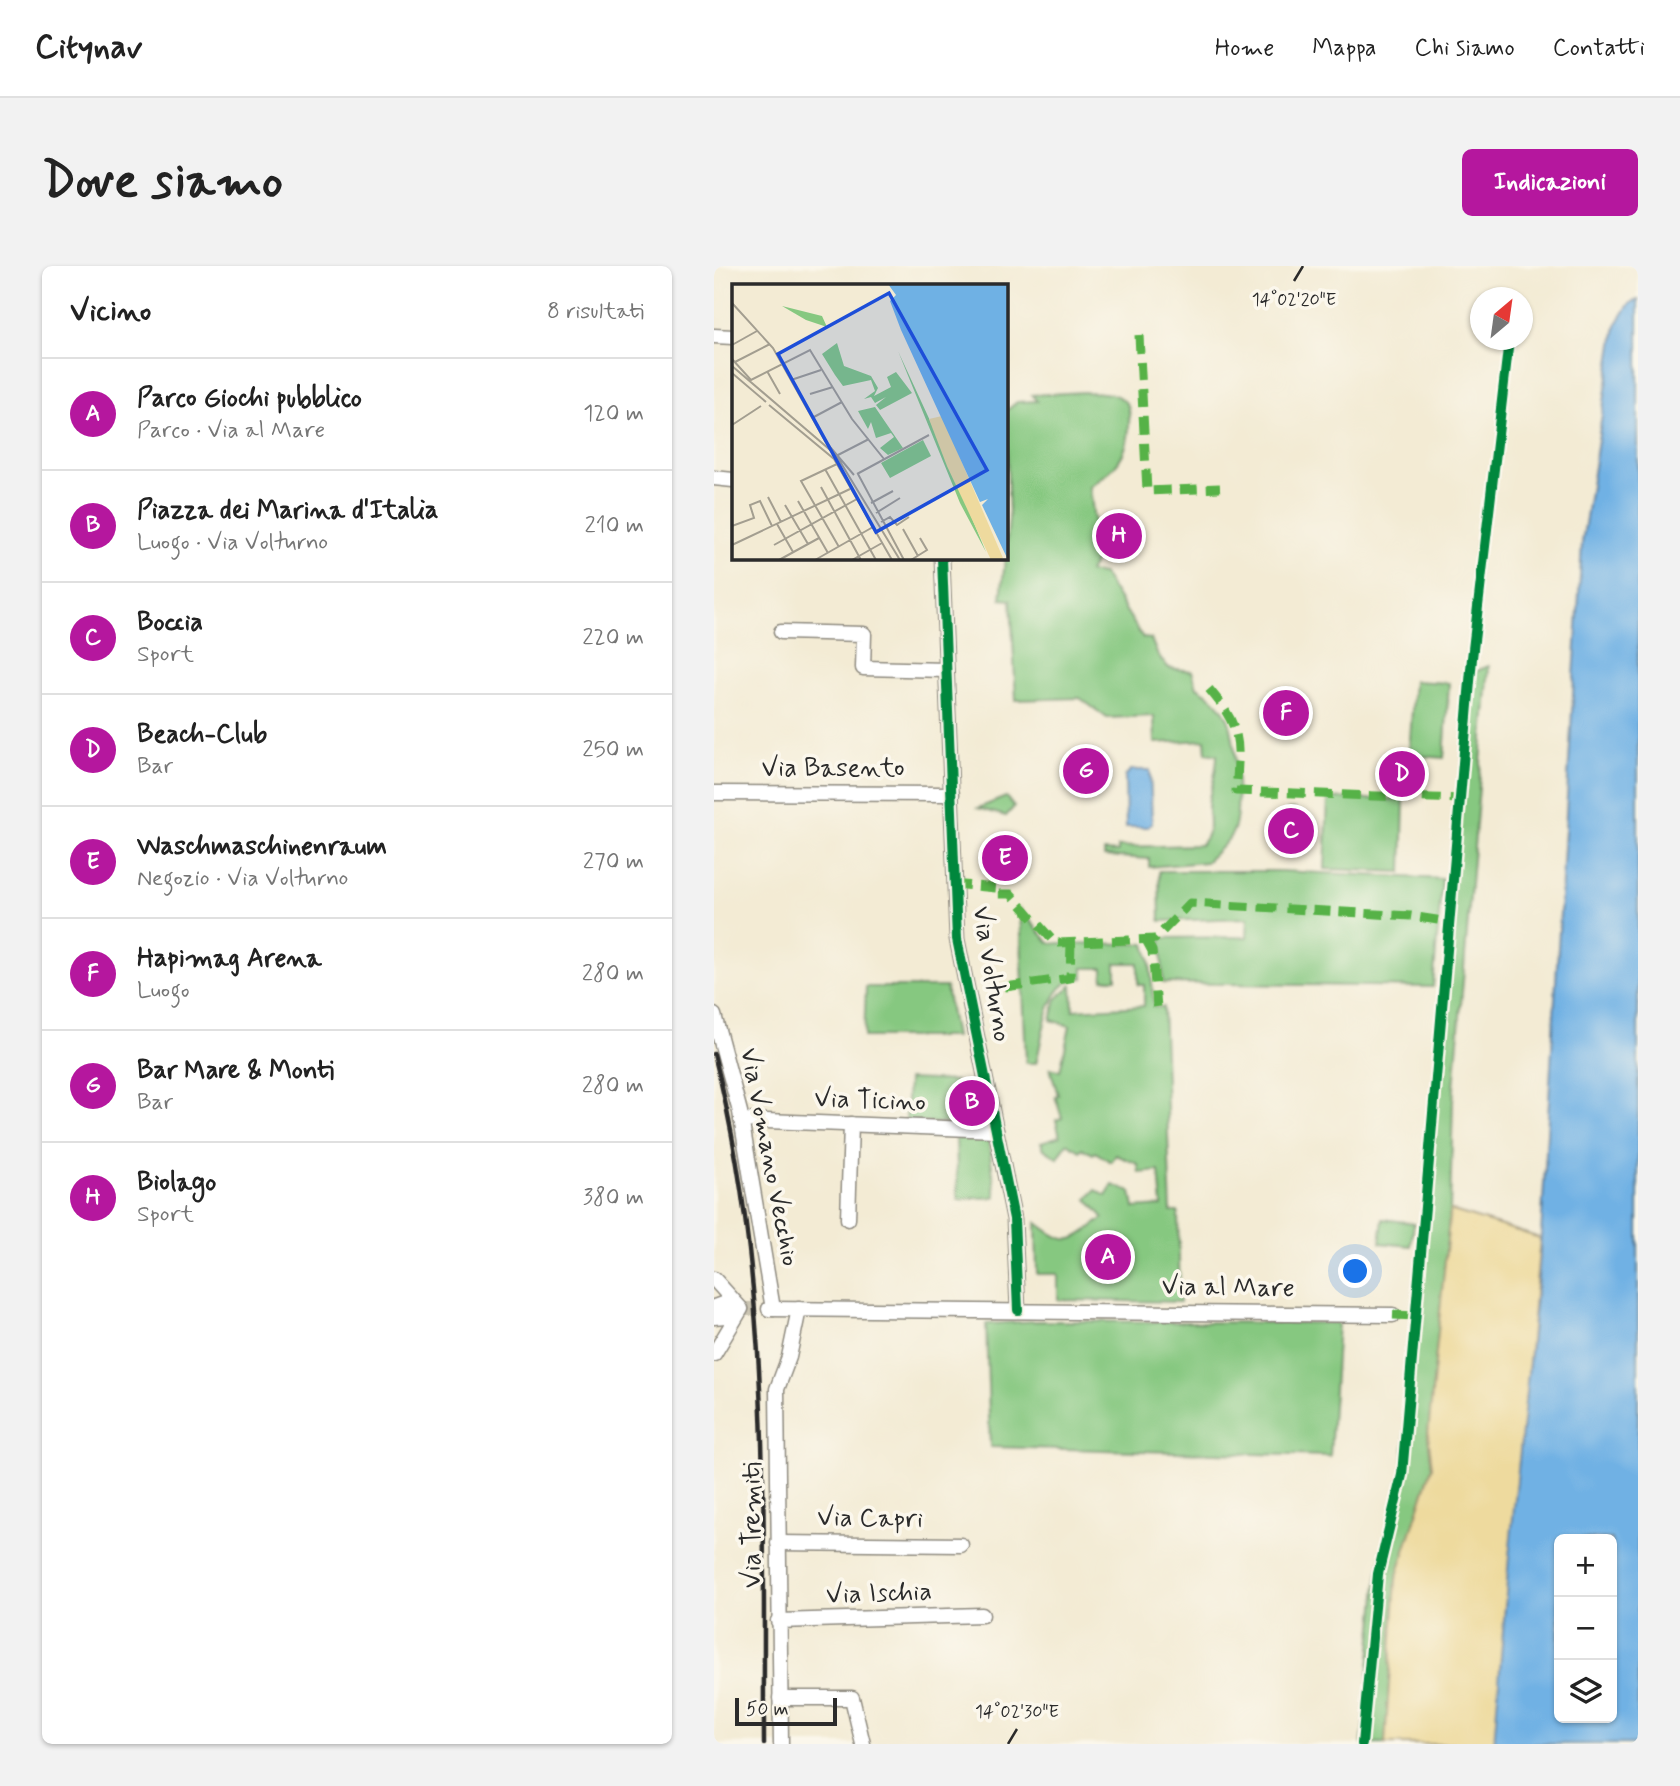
<!DOCTYPE html>
<html lang="it">
<meta charset="utf-8">
<style>
:root{--surface:#fff;--page:#f2f2f2;--text:#222;--muted:#767676;--line:#e0e0e0;--accent:#b5179e}
body{margin:0;font-family:Mynerve,sans-serif;background:var(--page);color:var(--text)}
.controls{position:absolute;right:21px;bottom:21px;display:grid;overflow:hidden;border-radius:10px;box-shadow:0 2px 5px #0004}
.controls button{width:63px;height:63px;display:grid;place-items:center;padding:0;border:0;border-bottom:2px solid var(--line);background:var(--surface);color:var(--text);font:35px sans-serif}
.compass{position:absolute;left:756px;top:21px;width:63px;height:63px;border-radius:50%;background:var(--surface);box-shadow:0 2px 5px #0004;rotate:29deg}
.scale{position:absolute;left:21px;bottom:18px;width:102px;box-sizing:border-box;padding-left:7px;border:4px solid #2b2b2b;border-top:0;font-size:19px;line-height:24px;white-space:nowrap;color:#2b2b2b;-webkit-text-stroke:5px #fbf7ec;paint-order:stroke}
.you{position:absolute;left:642px;top:1006px;width:24px;height:24px;margin:-18px;border:5px solid #fff;border-radius:50%;background:#1a73e8;box-shadow:0 0 0 10px #1a73e833}
.badge{display:grid;place-items:center;width:46px;height:46px;border-radius:50%;background:var(--accent);color:#fff;font-size:23px;font-weight:700}
.pin{position:absolute;translate:-50% -50%;border:4px solid #fff;box-shadow:0 2px 7px #0006}
.list{margin:0;padding:0;list-style:none}
h2{display:flex;justify-content:space-between;align-items:center;height:91px;margin:0;padding:0 28px;font-size:30px}
h2 small{font-size:23px;font-weight:400;color:var(--muted)}
.list li{display:grid;grid-template-columns:46px 1fr auto;gap:21px;align-items:center;box-sizing:border-box;height:112px;padding:0 28px;border-top:2px solid var(--line)}
.list b{display:block;font-size:26px;white-space:nowrap}
.list p{margin:0;font-size:23px;white-space:nowrap;color:var(--muted)}
.list em{font-size:23px;font-style:normal;color:var(--muted)}
.icon{flex:none;width:38px;height:38px;fill:none;stroke:currentColor;stroke-width:2;stroke-linecap:round;stroke-linejoin:round}
.map{position:relative;flex:none;width:924px;height:1478px;overflow:hidden;border-radius:10px}
header{display:flex;align-items:center;gap:42px;box-sizing:border-box;height:98px;padding:0 35px;background:var(--surface);border-bottom:2px solid var(--line)}
header strong{font-size:33px}
nav{display:flex;gap:38px;margin-inline-start:auto;font-size:24px}
.intro{display:flex;align-items:center;justify-content:space-between;box-sizing:border-box;height:168px;padding:0 42px}
h1{margin:0;font-size:49px}
.button{padding:18px 32px;border-radius:10px;background:var(--accent);color:#fff;font-size:24px;font-weight:700}
main{display:flex;gap:42px;padding:0 42px}
aside{flex:1;background:var(--surface);border-radius:10px;box-shadow:0 2px 5px #0004}
.map>svg:first-child{display:block}
</style>
<header>
<strong>Citynav</strong>
<nav><a>Home</a><a>Mappa</a><a>Chi siamo</a><a>Contatti</a></nav>
</header>
<div class="intro"><h1>Dove siamo</h1><a class="button">Indicazioni</a></div>
<main>
<aside>
<h2>Vicino<small>8 risultati</small></h2>
<ul class="list">
<li><span class="badge">A</span><div><b>Parco Giochi pubblico</b><p>Parco · Via al Mare</p></div><em>120 m</em></li>
<li><span class="badge">B</span><div><b>Piazza dei Marina d'Italia</b><p>Luogo · Via Volturno</p></div><em>210 m</em></li>
<li><span class="badge">C</span><div><b>Boccia</b><p>Sport</p></div><em>220 m</em></li>
<li><span class="badge">D</span><div><b>Beach-Club</b><p>Bar</p></div><em>250 m</em></li>
<li><span class="badge">E</span><div><b>Waschmaschinenraum</b><p>Negozio · Via Volturno</p></div><em>270 m</em></li>
<li><span class="badge">F</span><div><b>Hapimag Arena</b><p>Luogo</p></div><em>280 m</em></li>
<li><span class="badge">G</span><div><b>Bar Mare &amp; Monti</b><p>Bar</p></div><em>280 m</em></li>
<li><span class="badge">H</span><div><b>Biolago</b><p>Sport</p></div><em>380 m</em></li>
</ul>
</aside>
<div class="map">
<svg width="924" height="1478" viewBox="0 0 924 1478">
<rect width="100%" height="100%" fill="#fbf7ec"/>
<filter id="ink" filterUnits="userSpaceOnUse"><feTurbulence type="fractalNoise" baseFrequency=".0143" numOctaves="2"/><feDisplacementMap in="SourceGraphic" scale="14" xChannelSelector="R" yChannelSelector="G"/><feConvolveMatrix kernelMatrix="1 2 1 2 8 2 1 2 1" color-interpolation-filters="sRGB"/></filter>
<filter id="wash" filterUnits="userSpaceOnUse"><feTurbulence type="fractalNoise" baseFrequency=".00686" numOctaves="4" result="noise"/><feDisplacementMap in="SourceGraphic" scale="28" xChannelSelector="R" yChannelSelector="G"/><feGaussianBlur stdDeviation="1.57" result="paint"/><feColorMatrix in="noise" values="0 0 0 0 0 0 0 0 0 0 0 0 0 0 0 0 0 1.4 0 .05"/><feComposite in="paint" operator="in"/></filter>
<g filter="url(#wash)">
<rect width="100%" height="100%" fill="#f3ebd4"/>
<!-- green -->
<g fill="#86c880" stroke="#587a56" stroke-width="2">
<path d="M370,126C383,127 403,125 412,137C417,142 415,152 415,159C415,190 400,204 376,221L384,289L375,306L389,308L429,372L437,373L444,390L455,402L478,405L483,421C494,427 507,438 513,451C522,468 527,545 520,563C516,575 501,587 492,596L435,601V593L390,590V585L404,586V581L486,579C502,564 491,549 495,532C499,516 503,505 503,489L492,487L491,474L441,477L440,450L393,452L366,432L302,434L297,334L287,333L295,253L292,145L303,136L323,135L318,129Z"/>
<polygon points="775,400 739,835 736,944 714,1168 718,1201 682,1313 671,1478 648,1478 664,1308 688,1209 757,407"/>
<polygon points="700,415 735,417 730,492 695,489"/>
<polygon points="292,531 300,541 292,550 264,542"/>
<polygon points="614,532 690,534 688,606 611,603"/>
<polygon points="574,543 581,543 580,588 573,588"/>
<polygon points="445,605 567,605 728,613 719,721 449,717 447,672 533,671 534,652 446,655"/>
<path d="M306,643L335,677L431,678L436,696L440,741H449L457,946H464L466,1036L344,1034V1008H323L322,956C356,983 357,976 390,952L373,933L382,924L392,930L399,919L417,926L420,942L448,940L445,905L425,907L424,898L402,889L397,896L381,886L379,888L368,882L366,885L353,877L344,892L330,883L327,876L346,870L342,854L348,852L341,830L344,829L336,802L346,805L356,760L337,754L342,733L358,719L359,744L430,740V719H424V697H402V713H389V702H369V712C331,713 330,770 322,797H312Z"/>
<polygon points="152,721 232,721 241,771 150,771"/>
<polygon points="194,813 242,815 243,858 192,855"/>
<polygon points="242,872 274,872 282,931 244,933"/>
<polygon points="669,953 700,957 697,980 666,977"/>
<polygon points="323,1055 624,1057 616,1190 276,1181 272,1058"/>
</g>
<!-- sand -->
<polygon fill="#eeda9e" stroke="#8c8264" stroke-width="2" points="736,944 826,972 781,1478 671,1478 682,1313 718,1201 714,1168"/>
<!-- water -->
<g fill="#6fb1e4" stroke="#4d6e88" stroke-width="2" fill-rule="evenodd">
<path d="M924,34V1478H780L795,1290L825,1002L868,277L902,59L916,37ZM898,1273V1452H845V1273Z"/>
<polygon points="395,250 414,250 415,290 396,291"/>
<polygon points="417,504 436,504 438,557 434,561 412,561 411,510"/>
</g>
</g>
<g filter="url(#ink)">
<g fill="none" stroke-linecap="round" stroke-linejoin="round">
<!-- minor-tunnel -->
<polyline stroke="#cbc5b2" stroke-width="14" stroke-dasharray="14 7" stroke-linecap="butt" points="27,1043 55,1043"/>
<!-- minor casing -->
<g stroke="#8f8b80" stroke-width="17">
<g id="minor">
<polyline points="0,70 19,71"/>
<polyline points="0,212 19,214"/>
<polyline points="228,292 243,673 300,953 304,1044"/>
<polyline points="67,366 150,368 149,402 232,404"/>
<polyline points="0,527 238,528"/>
<polyline points="0,749 26,846 59,1043"/>
<polyline points="27,854 282,864"/>
<polyline points="134,953 137,858"/>
<polyline points="0,1013 27,1043 0,1088"/>
<polyline points="0,1041 11,1037 21,1039"/>
<polyline points="55,1043 679,1049"/>
<polyline points="0,1051 21,1049"/>
<polyline points="64,1277 247,1279"/>
<polyline points="64,1355 268,1349"/>
<polyline points="66,1432 138,1432 149,1478"/>
<polyline points="67,1478 63,1123 75,1091 85,1043"/>
</g>
</g>
<!-- minor -->
<use href="#minor" stroke="#fff" stroke-width="14"/>
<!-- rail -->
<path stroke="#2b2b2b" stroke-width="4.5" d="M0,788C58,1016 49,1245 50,1478"/>
<!-- quiet -->
<g stroke="#56b246" stroke-width="9" stroke-dasharray="18 9" stroke-linecap="butt">
<polyline points="425,69 433,225 506,222"/>
<path d="M495,423C528,462 526,475 522,525L747,533"/>
<polyline points="237,618 283,622 283,628 297,628 341,677 441,673 476,637 697,650 736,656"/>
<polyline points="432,674 438,685 443,741"/>
<polyline points="291,721 356,712 357,677"/>
<polyline points="679,1049 702,1050"/>
</g>
<!-- cycleway casing -->
<g stroke="#fbf7ec" stroke-width="15">
<g id="cycleway">
<polyline points="228,292 243,673 300,953 304,1044"/>
<polyline points="648,1478 664,1308 688,1209 758,392 795,74"/>
</g>
</g>
<!-- cycleway -->
<use href="#cycleway" stroke="#00873e" stroke-width="10"/>
</g>
</g>
<!-- ticks -->
<path fill="none" stroke="#2b2b2b" stroke-width="2.5" d="M580,15L589,0M294,1478L303,1463"/>
<g text-anchor="middle" dominant-baseline="central" stroke-width="7" stroke-linejoin="round" paint-order="stroke">
<!-- street labels -->
<g font-size="26" fill="#2b2b2b" stroke="#fbf7ec">
<text x="119" y="503">Via Basento</text>
<text transform="translate(277 708) rotate(81)">Via Volturno</text>
<text transform="translate(156 835) rotate(2)">Via Ticino</text>
<text transform="translate(55 891) rotate(79)">Via Vomano Vecchio</text>
<text transform="translate(514 1022) rotate(1)">Via al Mare</text>
<text transform="translate(156 1253) rotate(1)">Via Capri</text>
<text transform="translate(39 1259) rotate(-90)">Via Tremiti</text>
<text transform="translate(165 1328) rotate(-2)">Via Ischia</text>
</g>
</g>
<!-- overview -->
<g transform="translate(18 18)">
<rect width="276" height="276" fill="#f3ebd4"/>
<path d="M50,22L90,32L95,43L74,36ZM105,59L112,82L139,92L146,104L142,112L159,103L155,93L164,88L180,109L148,126L144,121L154,113L143,119L139,113L132,115L143,107L139,96L111,102L103,91L90,70ZM166,67L212,167L254,268L228,219ZM143,123L171,164L156,171L148,164L162,153L159,149L144,154L139,138L136,145L126,127ZM191,156L199,172L158,194L149,179Z" fill="#86c880"/>
<path d="M210,132L271,274L268,276H259L215,182L197,135Z" fill="#eeda9e"/>
<path d="M156,0H276V276L250,221L256,215L248,218L169,46L158,17L164,11Z" fill="#6fb1e4"/>
<path fill="none" stroke="#a39e90" stroke-width="2" d="M0,19L41,64L93,157L122,191M0,61L25,47M0,75L19,96L78,66L120,135L152,175M3,78L38,60M0,82L104,171L168,276M35,87L48,110M0,89L34,118M59,96L89,86M78,110L101,103M37,121L102,175L160,276M80,134L110,118M0,141L29,122M106,171L137,155M105,180L69,197L107,263M93,185L144,276M125,190L197,151M126,190L172,276M89,203L129,276M36,213L49,238M66,217L96,269M139,219L161,207M53,221L76,260M144,229L168,214M149,238L158,233L165,241L177,233M45,240L61,268M0,242L22,234L18,221L28,217L40,242M171,245L186,272M0,261L118,205M42,261L125,215M47,276L87,254M83,276L141,243M120,276L150,259M179,276L195,266L188,254"/>
<path fill="#1d4ed8" fill-opacity="0.15" stroke="#1d4ed8" stroke-width="3.5" d="M157,9L255,186L144,248L46,70Z"/>
<rect width="276" height="276" fill="none" stroke="#2b2b2b" stroke-width="3.5"/>
</g>
<g font-size="18" text-anchor="middle" fill="#2b2b2b" stroke="#fbf7ec" stroke-width="7" stroke-linejoin="round" paint-order="stroke">
<text x="580" y="39">14°02'20"E</text>
<text x="303" y="1451">14°02'30"E</text>
</g>
</svg>
<div class="controls">
<button>+</button>
<button>−</button>
<button><svg class="icon" aria-label="layers" viewBox="0 0 24 24"><path d="M12 4l9 5-9 5-9-5zM3 14l9 5 9-5"/></svg></button>
</div>
<svg class="compass" viewBox="-18 -18 36 36"><path d="M0-13l5 13h-10z" fill="#e53935"/><path d="M0 13l5-13h-10z" fill="#767676"/></svg>
<div class="scale">50 m</div>
<div class="you"></div>
<div class="pin badge" style="left:394px;top:991px">A</div>
<div class="pin badge" style="left:258px;top:837px">B</div>
<div class="pin badge" style="left:577px;top:565px">C</div>
<div class="pin badge" style="left:688px;top:508px">D</div>
<div class="pin badge" style="left:291px;top:592px">E</div>
<div class="pin badge" style="left:572px;top:447px">F</div>
<div class="pin badge" style="left:372px;top:505px">G</div>
<div class="pin badge" style="left:405px;top:270px">H</div>
</div>
</main>
